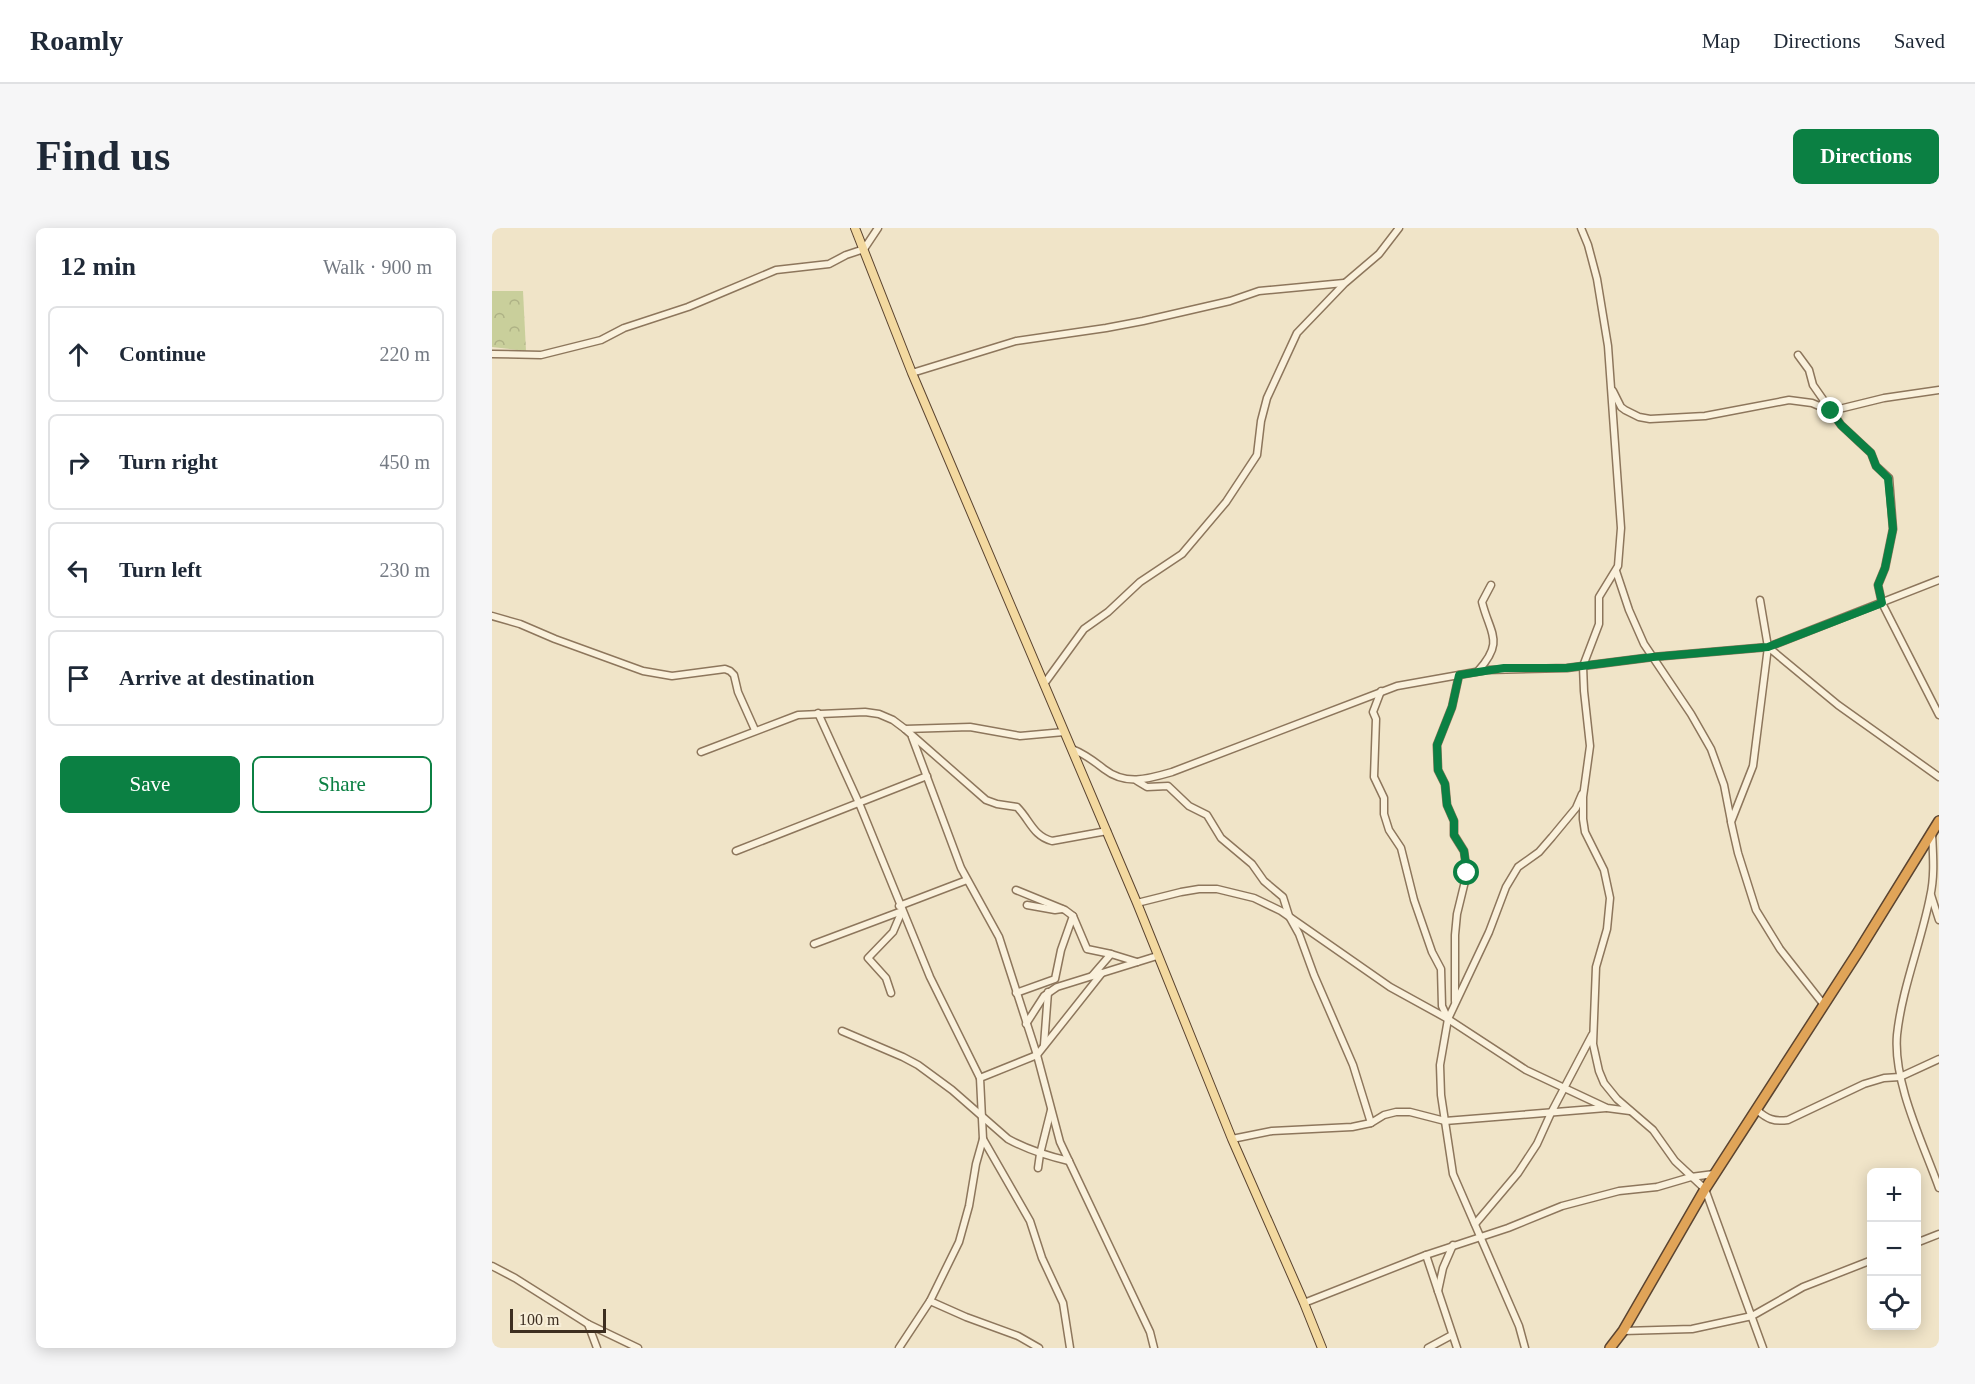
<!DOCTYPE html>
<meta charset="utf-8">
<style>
:root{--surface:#fff;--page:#f6f6f7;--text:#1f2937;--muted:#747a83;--line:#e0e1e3;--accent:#0b8043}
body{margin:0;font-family:Georgia,serif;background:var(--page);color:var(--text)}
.controls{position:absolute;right:18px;bottom:18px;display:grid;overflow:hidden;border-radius:9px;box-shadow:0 3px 15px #0003}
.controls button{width:54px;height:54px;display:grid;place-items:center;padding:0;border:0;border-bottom:2px solid var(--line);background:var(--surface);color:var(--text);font:30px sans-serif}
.scale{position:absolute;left:18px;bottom:15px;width:96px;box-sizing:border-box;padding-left:6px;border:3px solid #3d2e20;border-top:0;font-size:16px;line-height:21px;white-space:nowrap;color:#3d2e20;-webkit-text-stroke:4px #f7eed8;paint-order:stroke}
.stop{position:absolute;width:18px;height:18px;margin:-14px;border:4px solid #0b8043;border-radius:50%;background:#fff}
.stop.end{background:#0b8043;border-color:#fff;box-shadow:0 2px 6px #0008}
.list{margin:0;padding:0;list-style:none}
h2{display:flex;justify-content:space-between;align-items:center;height:78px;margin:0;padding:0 24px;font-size:26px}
h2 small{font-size:20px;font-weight:400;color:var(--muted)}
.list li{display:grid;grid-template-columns:39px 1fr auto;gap:18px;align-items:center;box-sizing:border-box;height:96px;margin:0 12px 12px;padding:0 12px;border:2px solid var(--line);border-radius:9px}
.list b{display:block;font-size:22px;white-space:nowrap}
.list em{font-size:20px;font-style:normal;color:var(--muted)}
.actions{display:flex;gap:12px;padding:18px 24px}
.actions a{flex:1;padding:14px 0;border:2px solid var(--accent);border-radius:9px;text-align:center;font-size:21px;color:var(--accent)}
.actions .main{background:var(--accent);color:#fff}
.icon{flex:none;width:33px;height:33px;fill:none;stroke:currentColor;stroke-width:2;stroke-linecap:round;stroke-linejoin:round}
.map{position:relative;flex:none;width:1447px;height:1120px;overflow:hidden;border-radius:9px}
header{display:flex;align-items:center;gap:36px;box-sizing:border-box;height:84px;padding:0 30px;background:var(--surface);border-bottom:2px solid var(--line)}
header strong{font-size:28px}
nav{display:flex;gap:33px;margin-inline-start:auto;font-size:21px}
.intro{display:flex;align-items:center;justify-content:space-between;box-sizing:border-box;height:144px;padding:0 36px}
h1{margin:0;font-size:42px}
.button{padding:15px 27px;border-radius:9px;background:var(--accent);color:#fff;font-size:21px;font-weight:700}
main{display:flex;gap:36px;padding:0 36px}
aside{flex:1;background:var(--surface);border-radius:9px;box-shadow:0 3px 15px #0003}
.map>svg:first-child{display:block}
</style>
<header>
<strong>Roamly</strong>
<nav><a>Map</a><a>Directions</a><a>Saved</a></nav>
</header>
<div class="intro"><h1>Find us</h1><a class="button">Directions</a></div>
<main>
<aside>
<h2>12 min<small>Walk · 900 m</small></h2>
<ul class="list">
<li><svg class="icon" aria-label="ahead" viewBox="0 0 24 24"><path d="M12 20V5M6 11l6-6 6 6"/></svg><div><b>Continue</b></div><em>220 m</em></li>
<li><svg class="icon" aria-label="right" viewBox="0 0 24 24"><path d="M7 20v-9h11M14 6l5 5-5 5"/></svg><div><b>Turn right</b></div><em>450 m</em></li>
<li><svg class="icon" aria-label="left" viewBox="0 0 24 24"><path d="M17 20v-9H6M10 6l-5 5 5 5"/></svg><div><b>Turn left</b></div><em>230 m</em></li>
<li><svg class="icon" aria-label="arrive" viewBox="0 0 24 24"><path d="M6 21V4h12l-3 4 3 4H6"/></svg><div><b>Arrive at destination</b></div></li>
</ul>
<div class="actions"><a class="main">Save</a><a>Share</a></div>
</aside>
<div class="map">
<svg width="1447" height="1120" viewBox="0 0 1447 1120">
<defs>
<pattern id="forest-crowns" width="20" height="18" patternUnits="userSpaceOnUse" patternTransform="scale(1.5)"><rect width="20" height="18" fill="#c9cf9b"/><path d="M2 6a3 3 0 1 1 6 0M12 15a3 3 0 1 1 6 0" fill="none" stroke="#aeb285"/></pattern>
</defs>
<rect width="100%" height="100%" fill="#f0e4c8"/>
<!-- forest -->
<polygon fill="url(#forest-crowns)" points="0,63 31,63 34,123 0,119"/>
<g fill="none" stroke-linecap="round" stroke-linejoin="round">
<!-- minor casing -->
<g stroke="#8d765c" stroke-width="9">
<g id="minor">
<polyline points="1089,0 1096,17 1105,51 1116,118 1129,300 1126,338 1107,369 1107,396 1091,438 1092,463 1098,518 1091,569 1091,591 1093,604 1112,642 1118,670 1115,701 1104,739 1101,816 1107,843 1112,855 1125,871 1161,902 1183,933 1213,961 1271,1120"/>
<polyline points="0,126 49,127 109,112 132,100 196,79 284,42 337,36 354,27 372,21 386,0"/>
<polyline points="1306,127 1317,142 1321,157 1349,197 1379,225 1384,238 1397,250 1401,301 1393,340 1386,357 1390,375 1447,487"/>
<polyline points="420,145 524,113 614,100 651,93 738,73 767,63 852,55"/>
<polyline points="1121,163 1129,179 1133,182 1147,189 1158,191 1213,188 1297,172 1320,175 1339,183 1392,170 1447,162"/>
<polyline points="1124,343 1137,382 1152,416 1199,486 1219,521 1232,557 1239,593"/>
<polyline points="1268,372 1276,419 1346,477 1447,549"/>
<polyline points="0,388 28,396 63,411 151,443 180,448 233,441 238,443 242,447 246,464 263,502"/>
<polyline points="1276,419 1261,538 1239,594 1246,625 1264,682 1288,721 1332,777"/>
<path d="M986,443C1013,413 998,406 990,374L999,357"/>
<polyline points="552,456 592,401 616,384 648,354 690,326 734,274 765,227 769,193 775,170 805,105 853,55 887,26 907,0"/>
<polyline points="889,463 881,484 884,491 882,549 892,570 892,586 897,602 909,620 922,672 940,724 949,741 950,778 956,791"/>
<polyline points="326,485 367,575 438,749 488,850"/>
<polyline points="413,501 478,499 528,508 572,504"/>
<polyline points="420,509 469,640 507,709 545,827 568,914 658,1104 662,1120"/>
<path d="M580,521C593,526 602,533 612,541C634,558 656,551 680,544L905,458L995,442L1075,440L1161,429L1276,419L1447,352"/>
<path d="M209,524L306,487L373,484L387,486L401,492L413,501L494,572L505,576L525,579C538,592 541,608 560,613L615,603"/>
<polyline points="645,553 655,559 676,558 697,578 715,587 729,610 760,636 772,653 791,669 797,688 807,706 822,747 861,837 879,895"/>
<path d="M1440,605C1441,626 1443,648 1438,669C1429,715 1410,760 1405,807C1401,855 1431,915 1447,960"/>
<polyline points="244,623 435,548"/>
<polyline points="524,662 573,682 581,688"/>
<polyline points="1439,667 1447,692"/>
<polyline points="645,675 689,664 707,661 725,661 762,670 789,683 898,759 956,791 1034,842 1115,880 1138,883"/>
<polyline points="535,677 563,682 570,681"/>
<polyline points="407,678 475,652"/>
<polyline points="322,716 410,683"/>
<polyline points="600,748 619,726 645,734"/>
<polyline points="399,765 394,750 376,730 401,704 410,683"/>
<polyline points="524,765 563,751 569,722 581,688 595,721 619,726"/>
<polyline points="963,773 963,707 965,686 975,645 972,623 962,607 962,593 955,577 953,556 946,542 945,517 960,479 967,447"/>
<polyline points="534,796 552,768 565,759 665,728"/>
<path d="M350,803L411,829L426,837L460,862L516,911C536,922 555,928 577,933"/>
<polyline points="552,817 556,764"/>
<path d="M1265,882C1275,891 1282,894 1296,892L1372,856L1392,850L1408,849L1447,831"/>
<polyline points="491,911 538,993 550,1030 571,1075 578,1120"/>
<polyline points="740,911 780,903 860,899 879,895 892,887 904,884 918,884 953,893 1114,880"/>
<polyline points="546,940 548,926 559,882"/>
<polyline points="983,996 1026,945 1045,916 1059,885 1100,807"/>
<polyline points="1424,1015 1447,1006"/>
<polyline points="934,1027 965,1120"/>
<polyline points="0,1038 23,1050 96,1096 146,1120"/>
<polyline points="946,1063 951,1040 961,1017"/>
<polyline points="438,1073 474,1089 526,1108 547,1120"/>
<polyline points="812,1075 934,1027 1016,1000 1070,978 1127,963 1165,959 1199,949 1222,946"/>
<polyline points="96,1096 105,1120"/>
<polyline points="1131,1103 1200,1101 1260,1088 1311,1059 1380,1032"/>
<polyline points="407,1120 438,1073 467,1014 477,978 484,936 491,911 488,850 545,827 610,745"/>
<polyline points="936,1120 960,1107"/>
<polyline points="1033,1120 1027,1098 961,946 949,867 948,837 956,791 997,704 1014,659 1026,639 1047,624 1060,609 1084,580 1090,566"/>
</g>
</g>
<!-- major casing -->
<g stroke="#5b4430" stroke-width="10">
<polyline id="major" points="363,0 420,145 645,675 740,911 812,1075 830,1120"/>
</g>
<!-- highway casing -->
<g stroke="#5b4430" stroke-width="12">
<polyline id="highway" points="1118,1120 1131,1103 1213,961 1366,724 1447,593"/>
</g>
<!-- minor -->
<use href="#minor" stroke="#faf1dc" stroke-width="6"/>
<!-- major -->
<use href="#major" stroke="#f3d9a0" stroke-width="8"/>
<!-- highway -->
<use href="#highway" stroke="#e0a458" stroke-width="9"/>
</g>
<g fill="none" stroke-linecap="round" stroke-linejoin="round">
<!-- route -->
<polyline stroke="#0b8043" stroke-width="8" points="975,645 972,623 962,607 962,593 955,577 953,556 946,542 945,517 960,479 967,447 1012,440 1074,440 1161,429 1276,419 1390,375 1386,357 1393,340 1401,301 1396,250 1384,238 1379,225 1349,197 1339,183"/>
</g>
</svg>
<div class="controls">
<button>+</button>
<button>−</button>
<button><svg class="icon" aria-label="locate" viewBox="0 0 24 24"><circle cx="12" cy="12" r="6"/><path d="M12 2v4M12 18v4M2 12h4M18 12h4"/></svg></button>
</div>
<div class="scale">100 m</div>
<div class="stop" style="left:975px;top:645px"></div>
<div class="stop end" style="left:1339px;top:183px"></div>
</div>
</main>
